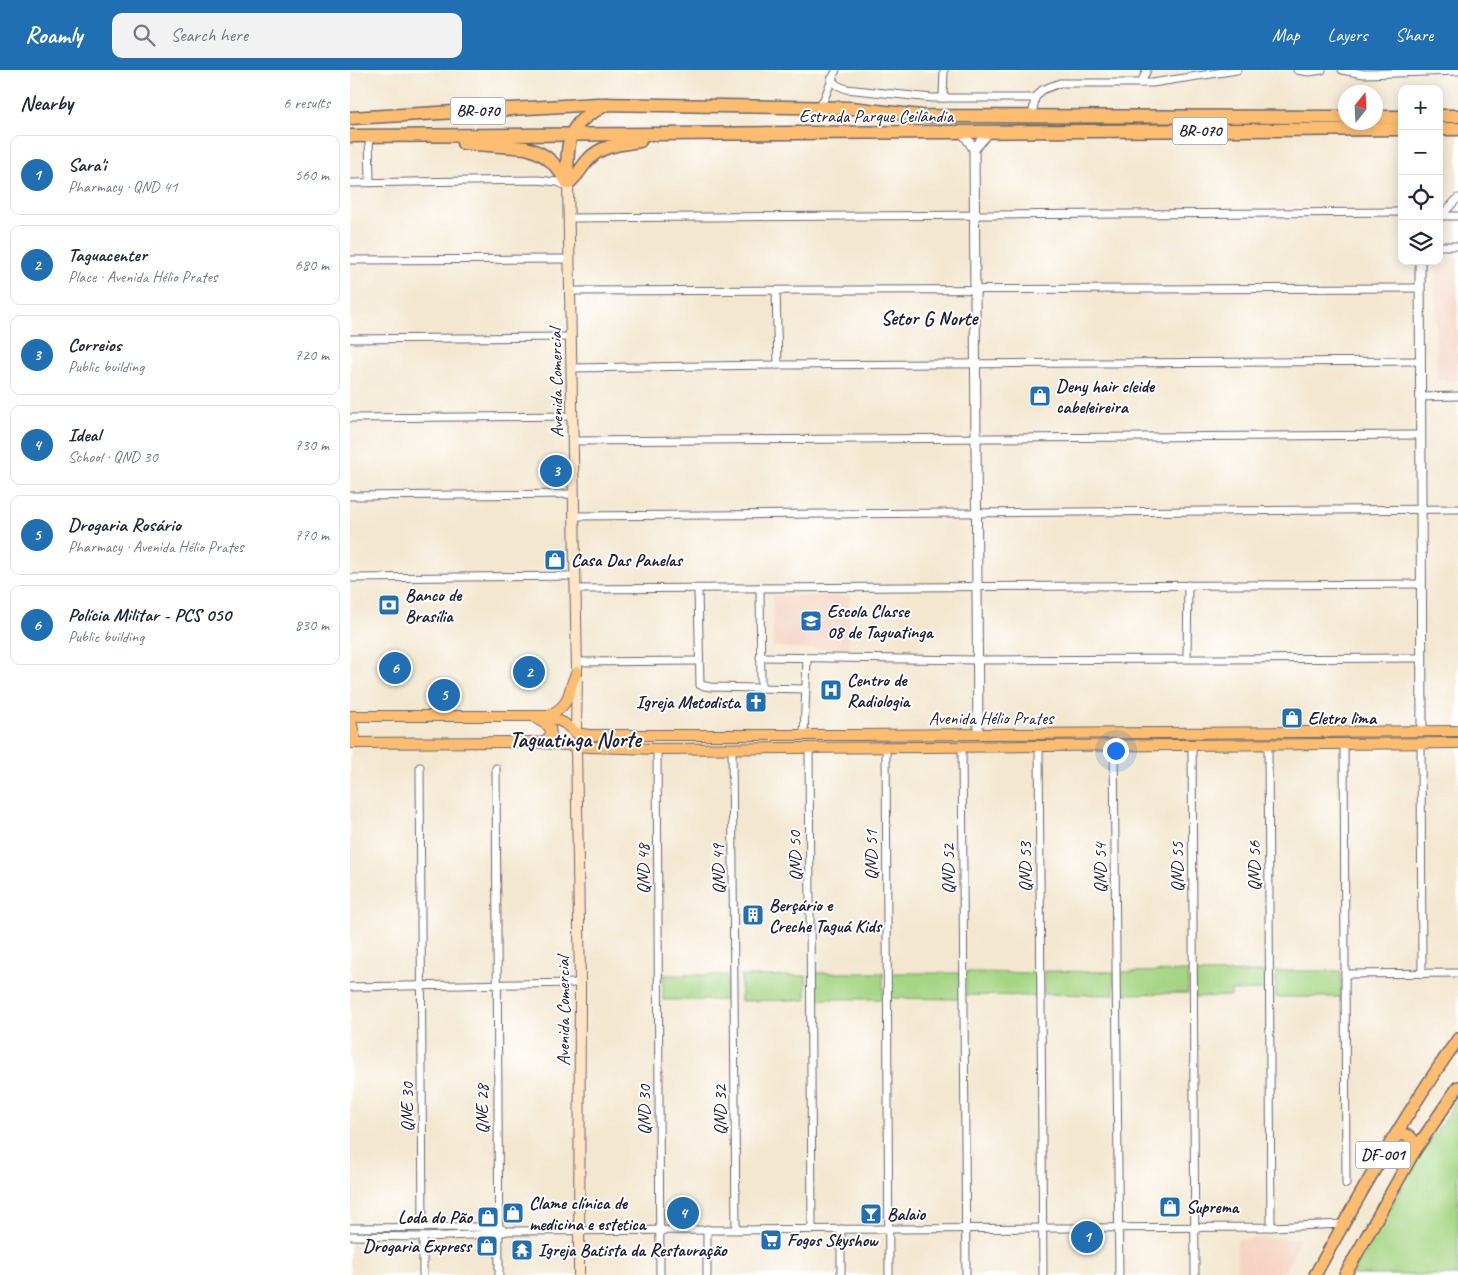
<!DOCTYPE html>
<meta charset="utf-8">
<style>
:root{--surface:#fff;--page:#f2f2f3;--text:#1f2937;--muted:#747a83;--line:#e0e1e3;--accent:#1f6fb2}
body{margin:0;font-family:Caveat,sans-serif;background:var(--page);color:var(--text)}
.controls{position:absolute;right:15px;top:15px;display:grid;overflow:hidden;border-radius:10px;box-shadow:0 2px 12px #0003}
.controls button{width:45px;height:45px;display:grid;place-items:center;padding:0;border:0;border-bottom:1px solid var(--line);background:var(--surface);color:var(--text);font:25px sans-serif}
.compass{position:absolute;left:988px;top:15px;width:45px;height:45px;border-radius:50%;background:var(--surface);box-shadow:0 2px 12px #0003;rotate:18deg}
.you{position:absolute;left:765px;top:680px;width:18px;height:18px;margin:-12px;border:4px solid #fff;border-radius:50%;background:#1a73e8;box-shadow:0 0 0 8px #1a73e833}
.badge{display:grid;place-items:center;width:32px;height:32px;border-radius:50%;background:var(--accent);color:#fff;font-size:16px;font-weight:700}
.pin{position:absolute;translate:-50% -50%;border:2px solid #fff;box-shadow:0 1px 5px #0006}
.list{margin:0;padding:0;list-style:none}
h2{display:flex;justify-content:space-between;align-items:center;height:65px;margin:0;padding:0 20px;font-size:21px}
h2 small{font-size:16px;font-weight:400;color:var(--muted)}
.list li{display:grid;grid-template-columns:32px 1fr auto;gap:15px;align-items:center;box-sizing:border-box;height:80px;margin:0 10px 10px;padding:0 10px;border:1px solid var(--line);border-radius:10px}
.list b{display:block;font-size:19px;white-space:nowrap}
.list p{margin:0;font-size:16px;white-space:nowrap;color:var(--muted)}
.list em{font-size:16px;font-style:normal;color:var(--muted)}
.icon{flex:none;width:28px;height:28px;fill:none;stroke:currentColor;stroke-width:2;stroke-linecap:round;stroke-linejoin:round}
.map{position:relative;flex:none;width:1108px;height:1205px;overflow:hidden}
header{display:flex;align-items:center;gap:30px;box-sizing:border-box;height:70px;padding:0 25px;background:var(--accent);color:#fff}
header strong{font-size:24px}
nav{display:flex;gap:28px;margin-inline-start:auto;font-size:18px}
.search{width:350px;height:45px;background:var(--page);display:flex;align-items:center;gap:12px;box-sizing:border-box;padding:0 18px;border-radius:10px;color:var(--muted);font-size:19px}
main{display:flex}
aside{flex:1;background:var(--surface)}
.map>svg:first-child{display:block}
</style>
<header>
<strong>Roamly</strong>
<div class="search"><svg class="icon" aria-label="search" viewBox="0 0 24 24"><circle cx="10" cy="10" r="6"/><path d="M15 15l6 6"/></svg>Search here</div>
<nav><a>Map</a><a>Layers</a><a>Share</a></nav>
</header>
<main>
<aside>
<h2>Nearby<small>6 results</small></h2>
<ul class="list">
<li><span class="badge">1</span><div><b>Sara'i</b><p>Pharmacy · QND 41</p></div><em>560 m</em></li>
<li><span class="badge">2</span><div><b>Taguacenter</b><p>Place · Avenida Hélio Prates</p></div><em>680 m</em></li>
<li><span class="badge">3</span><div><b>Correios</b><p>Public building</p></div><em>720 m</em></li>
<li><span class="badge">4</span><div><b>Ideal</b><p>School · QND 30</p></div><em>730 m</em></li>
<li><span class="badge">5</span><div><b>Drogaria Rosário</b><p>Pharmacy · Avenida Hélio Prates</p></div><em>770 m</em></li>
<li><span class="badge">6</span><div><b>Polícia Militar - PCS 050</b><p>Public building</p></div><em>830 m</em></li>
</ul>
</aside>
<div class="map">
<svg width="1108" height="1205" viewBox="0 0 1108 1205">
<rect width="100%" height="100%" fill="#fff"/>
<filter id="ink" filterUnits="userSpaceOnUse"><feTurbulence type="fractalNoise" baseFrequency=".02" numOctaves="2"/><feDisplacementMap in="SourceGraphic" scale="10" xChannelSelector="R" yChannelSelector="G"/><feConvolveMatrix kernelMatrix="1 2 1 2 8 2 1 2 1" color-interpolation-filters="sRGB"/></filter>
<filter id="wash" filterUnits="userSpaceOnUse"><feTurbulence type="fractalNoise" baseFrequency=".0096" numOctaves="4" result="noise"/><feDisplacementMap in="SourceGraphic" scale="20" xChannelSelector="R" yChannelSelector="G"/><feGaussianBlur stdDeviation="1.12" result="paint"/><feColorMatrix in="noise" values="0 0 0 0 0 0 0 0 0 0 0 0 0 0 0 0 0 1.4 0 .05"/><feComposite in="paint" operator="in"/></filter>
<g filter="url(#wash)">
<rect width="100%" height="100%" fill="#f3e7cf"/>
<!-- built -->
<g fill="#f5d3c1">
<polygon points="1089,186 1108,186 1108,310 1086,310 1085,191 1089,191"/>
<polygon points="423,525 500,526 499,580 422,577"/>
<polygon points="950,1168 934,1205 887,1205 887,1169"/>
</g>
<!-- green -->
<g fill="#a6d684" stroke="#647c60">
<polygon points="694,901 764,902 764,925 694,924"/>
<polygon points="838,901 838,923 770,924 770,902"/>
<rect x="926" y="901" width="65" height="26"/>
<polygon points="616,902 686,903 686,926 616,925"/>
<polygon points="916,902 916,920 881,921 881,926 845,927 845,903"/>
<rect x="465" y="903" width="68" height="26"/>
<polygon points="540,903 610,903 610,929 540,928"/>
<rect x="313" y="905" width="64" height="25"/>
<polygon points="391,906 456,906 456,930 391,931"/>
<polygon points="1108,1028 1108,1205 1002,1205 1067,1091"/>
</g>
</g>
<g filter="url(#ink)">
<g fill="none" stroke-linecap="round" stroke-linejoin="round">
<!-- minor casing -->
<g stroke="#6b676f" stroke-width="9">
<g id="minor">
<polyline points="947,0 959,2 972,0"/>
<polyline points="992,0 1014,4 1108,1"/>
<polyline points="481,9 487,15 496,19 582,28 685,28"/>
<polyline points="791,13 797,0"/>
<polyline points="593,28 594,0"/>
<polyline points="468,37 474,29 486,0"/>
<polyline points="682,47 685,28 692,20 710,13 802,13 887,0"/>
<polyline points="19,66 20,112"/>
<polyline points="0,113 187,110 208,112 216,116"/>
<polyline points="1090,146 1108,146"/>
<polyline points="1091,146 1108,128"/>
<polyline points="219,148 1052,142"/>
<polyline points="1089,176 1108,176"/>
<polyline points="0,190 219,189"/>
<polyline points="220,221 1070,218"/>
<polyline points="426,221 428,295"/>
<polyline points="0,269 221,267"/>
<polyline points="222,298 428,295 1070,291"/>
<polyline points="1071,327 1108,326"/>
<polyline points="0,348 223,346"/>
<polyline points="223,371 1071,365"/>
<polyline points="0,426 224,424"/>
<polyline points="224,446 1108,439"/>
<polyline points="0,508 226,506"/>
<polyline points="410,518 411,618"/>
<polyline points="226,519 1071,514"/>
<polyline points="348,519 350,615 360,617 456,619"/>
<polyline points="410,587 628,590 1072,588"/>
<polyline points="837,588 838,515"/>
<polyline points="227,592 348,591"/>
<polyline points="454,665 457,589"/>
<polyline points="994,673 996,1114"/>
<polyline points="1071,673 1072,904"/>
<polyline points="842,674 845,1205"/>
<polyline points="918,674 921,1157"/>
<polyline points="689,675 693,1205"/>
<polyline points="764,675 769,1205"/>
<polyline points="536,676 539,1205"/>
<polyline points="612,676 616,1205"/>
<polyline points="459,677 462,1159"/>
<polyline points="382,678 386,1159"/>
<polyline points="307,679 310,1205"/>
<polyline points="70,697 73,1158"/>
<polyline points="146,698 149,1205"/>
<polyline points="995,904 1108,903"/>
<polyline points="0,917 230,913"/>
<polyline points="0,1158 127,1157 152,1159"/>
<polyline points="357,1159 357,1205"/>
<polyline points="491,1159 491,1205"/>
<polyline points="0,1166 73,1167 143,1164 158,1161 921,1157 994,1154"/>
<polyline points="73,1167 73,1205"/>
</g>
</g>
<!-- tertiary casing -->
<g stroke="#6b676f" stroke-width="11">
<g id="tertiary">
<polyline points="613,63 624,79 628,664"/>
<polyline points="624,79 638,63"/>
<polyline points="1070,191 1072,661"/>
</g>
</g>
<!-- secondary casing -->
<g stroke="#6b676f" stroke-width="12">
<g id="secondary">
<polyline points="218,113 227,602 226,663"/>
<polyline points="226,676 230,913 229,1205"/>
</g>
</g>
<!-- primary casing -->
<g stroke="#6b676f" stroke-width="12">
<g id="primary">
<polyline points="0,646 198,646 214,653 226,663 239,665 503,665 1108,661"/>
<polyline points="0,646 6,673"/>
<path d="M198,646C224,633 215,624 227,602"/>
<polyline points="184,647 200,657 201,665 196,670"/>
<polyline points="0,673 181,672 239,677 307,679 1108,673"/>
</g>
</g>
<!-- trunk casing -->
<g stroke="#6b676f" stroke-width="14">
<g id="trunk">
<polyline points="1042,1069 1052,1064 1059,1066 1064,1071 1064,1082"/>
<path d="M965,1205C1010,1124 1055,1044 1108,969"/>
<polyline points="995,1205 1064,1082 1108,1017"/>
</g>
</g>
<!-- motorway casing -->
<g stroke="#6b676f" stroke-width="15">
<g id="motorway">
<polyline points="1089,46 1108,46"/>
<polyline points="1026,47 1052,47"/>
<polyline points="0,48 248,34 501,38 571,46 996,47"/>
<polyline points="1089,59 1108,59"/>
<polyline points="0,66 1052,59"/>
<path d="M113,73L176,78C198,84 206,95 218,113"/>
<path d="M218,113C227,107 231,97 239,89C251,75 273,74 290,71"/>
<path d="M218,113C217,99 216,69 225,58C232,47 245,41 257,34"/>
</g>
</g>
<!-- minor -->
<use href="#minor" stroke="#fff" stroke-width="7"/>
<!-- tertiary -->
<use href="#tertiary" stroke="#fff" stroke-width="9"/>
<!-- secondary -->
<use href="#secondary" stroke="#fee5c5" stroke-width="10"/>
<!-- primary -->
<use href="#primary" stroke="#fcbd6f" stroke-width="10"/>
<!-- trunk -->
<use href="#trunk" stroke="#fcbd6f" stroke-width="11"/>
<!-- motorway -->
<use href="#motorway" stroke="#fcbd6f" stroke-width="12"/>
</g>
</g>
<!-- icons -->
<defs>
<g id="shop-square" transform="scale(1.125)"><rect x="-9" y="-9" width="18" height="18" rx="4" fill="#1f6fb2" stroke="#fff"/><path d="M-5-2.5h2.3a2.7 3.5 0 0 1 5.4 0H5L5.5 6h-11ZM-1.5-2.5h3a1.5 2.3 0 0 0-3 0Z" fill="#fff"/></g>
<g id="bank-square" transform="scale(1.125)"><rect x="-9" y="-9" width="18" height="18" rx="4" fill="#1f6fb2" stroke="#fff"/><path d="M-6-4H6V4H-6ZM0-2.3a2.3 2.3 0 1 0 0 4.6a2.3 2.3 0 1 0 0-4.6Z" fill="#fff"/></g>
<g id="school-square" transform="scale(1.125)"><rect x="-9" y="-9" width="18" height="18" rx="4" fill="#1f6fb2" stroke="#fff"/><path d="M0-5L7-2L0 1L-7-2ZM-4 1L0 2.5L4 1V4Q0 6-4 4Z" fill="#fff"/></g>
<g id="hospital-square" transform="scale(1.125)"><rect x="-9" y="-9" width="18" height="18" rx="4" fill="#1f6fb2" stroke="#fff"/><path d="M-5-5h3v3.5h4V-5h3V5h-3V1.5h-4V5h-3Z" fill="#fff"/></g>
<g id="church-square" transform="scale(1.125)"><rect x="-9" y="-9" width="18" height="18" rx="4" fill="#1f6fb2" stroke="#fff"/><path d="M-1.2-6h2.4v3.5h3.3v2.4h-3.3V6h-2.4V-.1h-3.3v-2.4h3.3Z" fill="#fff"/></g>
<g id="building-square" transform="scale(1.125)"><rect x="-9" y="-9" width="18" height="18" rx="4" fill="#1f6fb2" stroke="#fff"/><path d="M-4-6H4V6H1V3H-1V6H-4ZM-2.5-4.3h1.7v1.8h-1.7ZM.8-4.3h1.7v1.8H.8ZM-2.5-1h1.7V.8h-1.7ZM.8-1h1.7V.8H.8Z" fill="#fff"/></g>
<g id="bar-square" transform="scale(1.125)"><rect x="-9" y="-9" width="18" height="18" rx="4" fill="#1f6fb2" stroke="#fff"/><path d="M-6-5H6L.8 .8V4.5H3.5V6h-7V4.5H-.8V.8Z" fill="#fff"/></g>
<g id="supermarket-square" transform="scale(1.125)"><rect x="-9" y="-9" width="18" height="18" rx="4" fill="#1f6fb2" stroke="#fff"/><path d="M-6-5.5h2.5l.6 2H6L4.5 2H-2.5L-4.4-4H-6ZM-1.5 3.2a1.3 1.3 0 1 0 .1 0ZM3 3.2a1.3 1.3 0 1 0 .1 0Z" fill="#fff"/></g>
<g id="temple-square" transform="scale(1.125)"><rect x="-9" y="-9" width="18" height="18" rx="4" fill="#1f6fb2" stroke="#fff"/><path d="M0-6L5-2H3V0L6.5 2.5H4V6H1.5V3h-3V6H-4V2.5H-6.5L-3 0V-2H-5Z" fill="#fff"/></g>
</defs>
<g fill-rule="evenodd">
<use href="#shop-square" x="690" y="326"/>
<use href="#shop-square" x="205" y="490"/>
<use href="#bank-square" x="39" y="535"/>
<use href="#school-square" x="461" y="551"/>
<use href="#hospital-square" x="481" y="620"/>
<use href="#church-square" x="406" y="632"/>
<use href="#shop-square" x="942" y="648"/>
<use href="#building-square" x="403" y="845"/>
<use href="#shop-square" x="820" y="1137"/>
<use href="#shop-square" x="163" y="1143"/>
<use href="#bar-square" x="521" y="1144"/>
<use href="#shop-square" x="138" y="1147"/>
<use href="#supermarket-square" x="421" y="1170"/>
<use href="#shop-square" x="137" y="1176"/>
<use href="#temple-square" x="172" y="1180"/>
</g>
<g text-anchor="middle" dominant-baseline="central" stroke-width="4" stroke-linejoin="round" paint-order="stroke">
<!-- shield labels -->
<g fill="#fff" stroke="#646476" stroke-width="1">
<rect x="100.5" y="27.5" width="55" height="27" rx="4"/>
<rect x="822.5" y="47.5" width="55" height="27" rx="4"/>
<rect x="1005.5" y="1071.5" width="55" height="27" rx="4"/>
</g>
<g font-size="16" font-weight="bold" fill="#22223b">
<text x="128" y="41">BR-070</text>
<text x="850" y="61">BR-070</text>
<text x="1033" y="1085">DF-001</text>
</g>
<!-- street labels -->
<g font-size="18" fill="#22223b" stroke="#fff">
<text x="526" y="46">Estrada Parque Ceilândia</text>
<text transform="translate(206 313) rotate(-91)">Avenida Comercial</text>
<text x="641" y="648">Avenida Hélio Prates</text>
<text transform="translate(521 785) rotate(-90)">QND 51</text>
<text transform="translate(445 786) rotate(-91)">QND 50</text>
<text transform="translate(904 796) rotate(-90)">QND 56</text>
<text transform="translate(675 797) rotate(-90)">QND 53</text>
<text transform="translate(827 797) rotate(-90)">QND 55</text>
<text transform="translate(750 798) rotate(-90)">QND 54</text>
<text transform="translate(293 799) rotate(-90)">QND 48</text>
<text transform="translate(368 799) rotate(-91)">QND 49</text>
<text transform="translate(598 799) rotate(-90)">QND 52</text>
<text transform="translate(213 941) rotate(-90)">Avenida Comercial</text>
<text transform="translate(57 1037) rotate(-90)">QNE 30</text>
<text transform="translate(132 1039) rotate(-90)">QNE 28</text>
<text transform="translate(294 1040) rotate(-90)">QND 30</text>
<text transform="translate(370 1040) rotate(-90)">QND 32</text>
</g>
<!-- poi labels -->
<g font-size="18" font-weight="bold" fill="#22223b" stroke="#fff" text-anchor="start">
<text x="706" y="316">Deny hair cleide<tspan x="706" dy="21">cabeleireira</tspan></text>
<text x="221" y="490">Casa Das Panelas</text>
<text x="55" y="525">Banco de<tspan x="55" dy="21">Brasília</tspan></text>
<text x="477" y="541">Escola Classe<tspan x="477" dy="21">08 de Taguatinga</tspan></text>
<text x="497" y="610">Centro de<tspan x="497" dy="21">Radiologia</tspan></text>
<text x="390" y="632" text-anchor="end">Igreja Metodista</text>
<text x="958" y="648">Eletro lima</text>
<text x="419" y="835">Berçário e<tspan x="419" dy="21">Creche Taguá Kids</tspan></text>
<text x="179" y="1133">Clame clínica de<tspan x="179" dy="21">medicina e estetica</tspan></text>
<text x="836" y="1137">Suprema</text>
<text x="537" y="1144">Balaio</text>
<text x="122" y="1147" text-anchor="end">Loda do Pão</text>
<text x="437" y="1170">Fogos Skyshow</text>
<text x="121" y="1176" text-anchor="end">Drogaria Express</text>
<text x="188" y="1180">Igreja Batista da Restauração</text>
</g>
<!-- quarter labels -->
<g font-size="20" font-weight="bold" fill="#22223b" stroke="#fff">
<text x="579" y="248">Setor G Norte</text>
</g>
<!-- district labels -->
<g font-size="22" font-weight="bold" fill="#22223b" stroke="#fff">
<text x="225" y="670">Taguatinga Norte</text>
</g>
</g>
</svg>
<div class="controls">
<button>+</button>
<button>−</button>
<button><svg class="icon" aria-label="locate" viewBox="0 0 24 24"><circle cx="12" cy="12" r="6"/><path d="M12 2v4M12 18v4M2 12h4M18 12h4"/></svg></button>
<button><svg class="icon" aria-label="layers" viewBox="0 0 24 24"><path d="M12 4l9 5-9 5-9-5zM3 14l9 5 9-5"/></svg></button>
</div>
<svg class="compass" viewBox="-18 -18 36 36"><path d="M0-13l5 13h-10z" fill="#e53935"/><path d="M0 13l5-13h-10z" fill="#747a83"/></svg>
<div class="you"></div>
<div class="pin badge" style="left:737px;top:1167px">1</div>
<div class="pin badge" style="left:179px;top:602px">2</div>
<div class="pin badge" style="left:206px;top:401px">3</div>
<div class="pin badge" style="left:333px;top:1143px">4</div>
<div class="pin badge" style="left:94px;top:625px">5</div>
<div class="pin badge" style="left:45px;top:598px">6</div>
</div>
</main>
